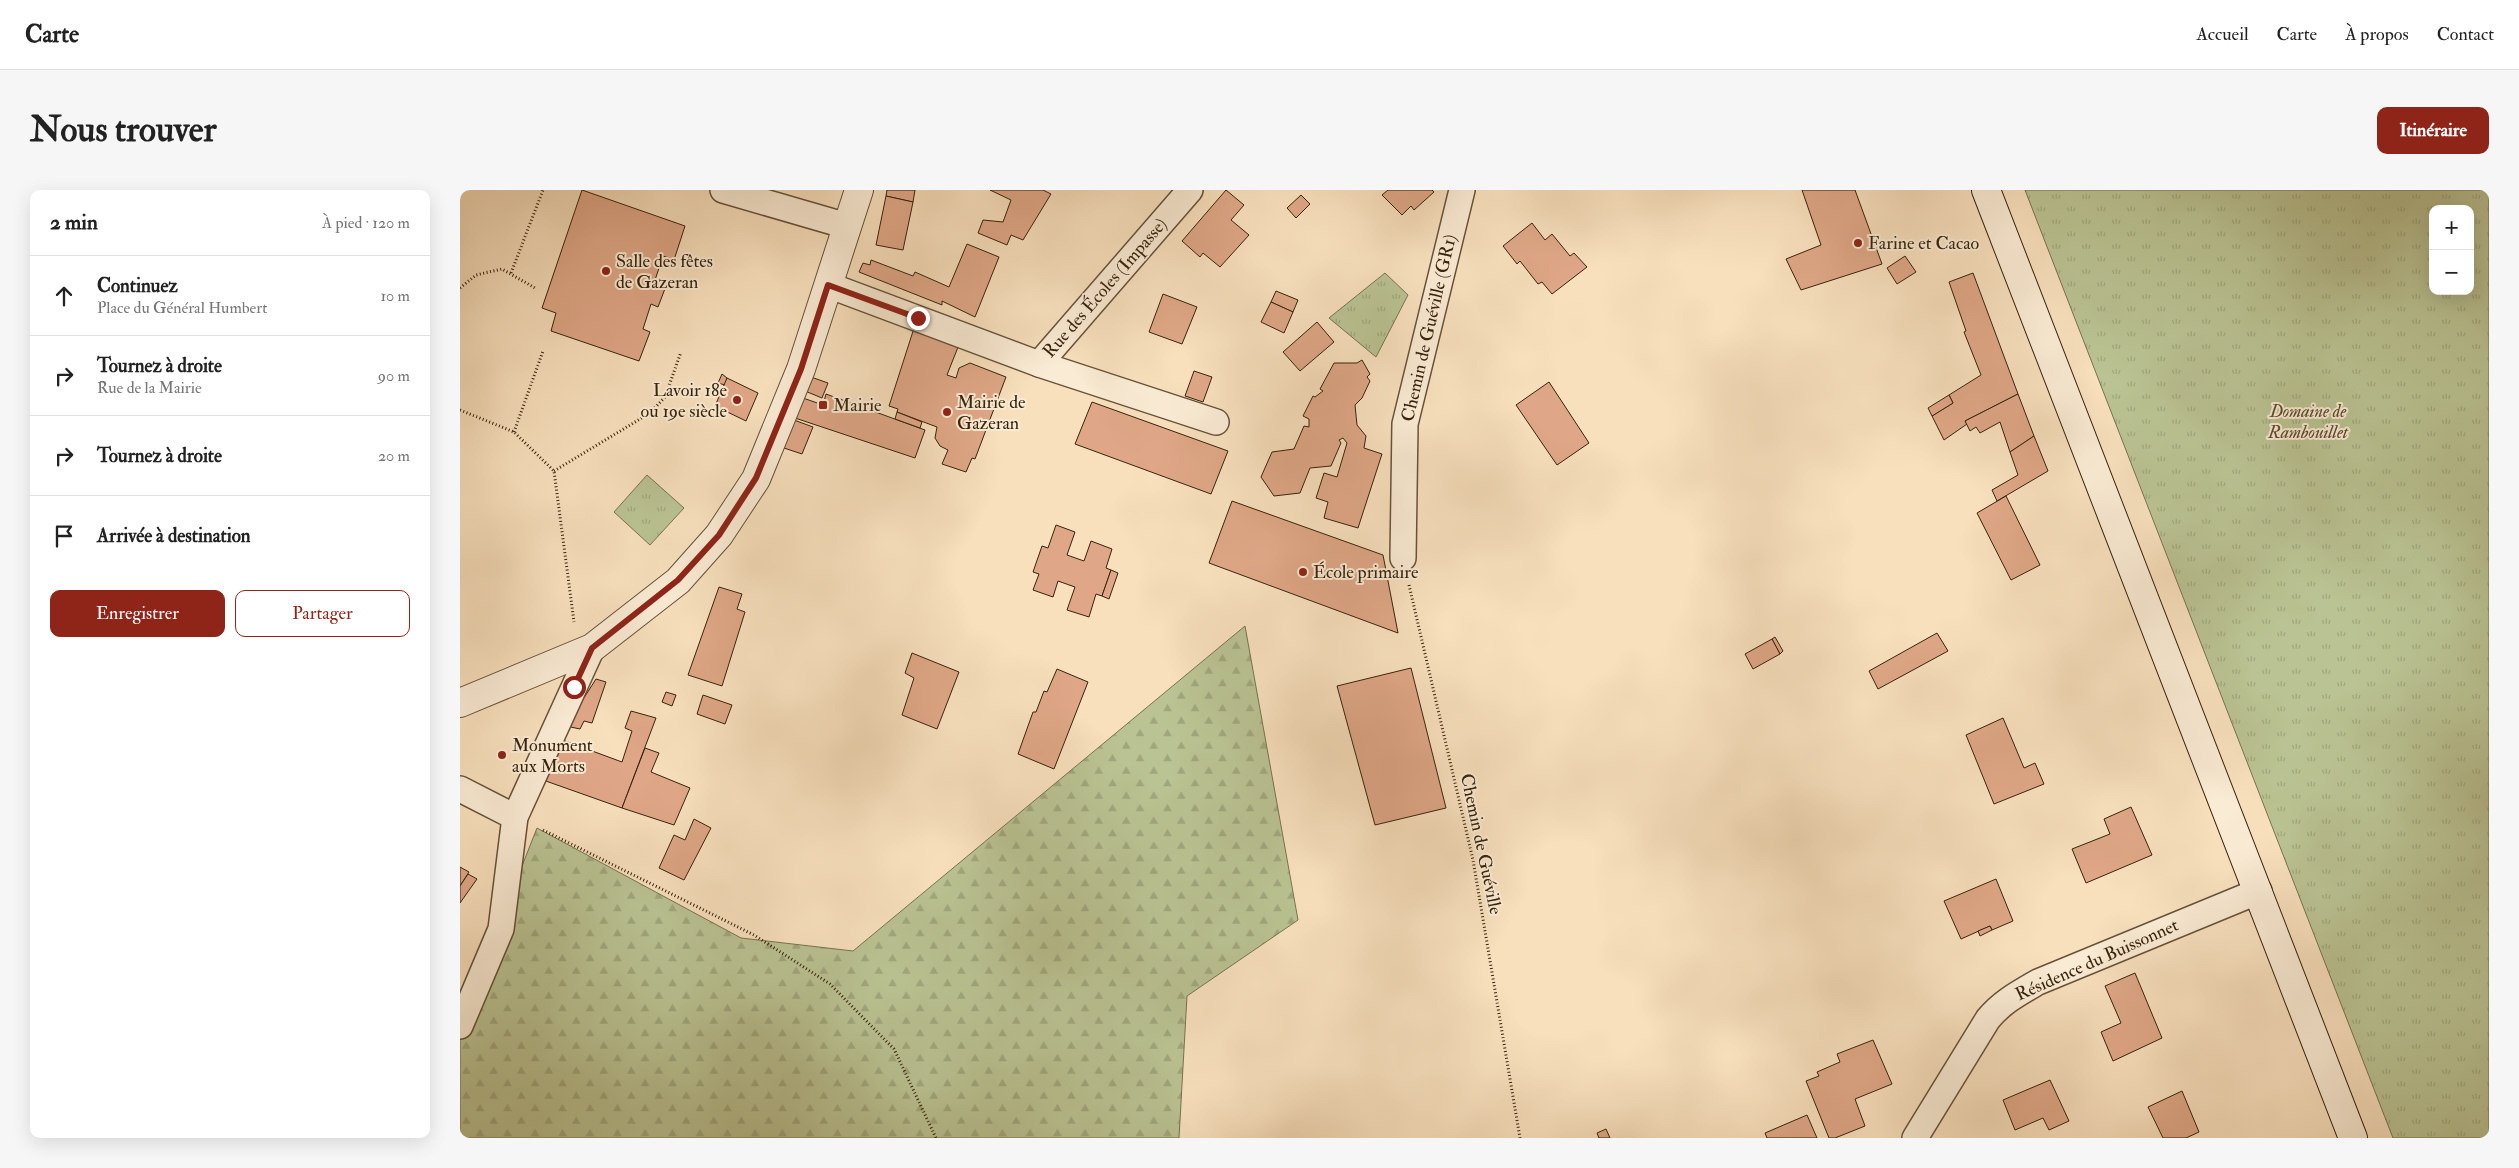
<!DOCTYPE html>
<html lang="fr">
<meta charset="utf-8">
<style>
:root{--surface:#fff;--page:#f6f6f6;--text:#222;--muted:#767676;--line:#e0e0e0;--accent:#8f2418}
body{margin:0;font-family:"IM FELL Double Pica",serif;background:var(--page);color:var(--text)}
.controls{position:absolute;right:15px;top:15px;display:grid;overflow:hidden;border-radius:10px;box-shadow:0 5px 20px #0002}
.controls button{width:45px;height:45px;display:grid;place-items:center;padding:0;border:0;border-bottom:1px solid var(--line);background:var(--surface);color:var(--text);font:25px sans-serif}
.stop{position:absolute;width:15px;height:15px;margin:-11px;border:4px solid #8f2418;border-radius:50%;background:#fff}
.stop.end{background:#8f2418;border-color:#fff;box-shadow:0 1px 5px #0008}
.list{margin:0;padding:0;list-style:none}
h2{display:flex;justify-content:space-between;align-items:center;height:65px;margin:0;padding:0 20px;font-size:21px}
h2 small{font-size:16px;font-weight:400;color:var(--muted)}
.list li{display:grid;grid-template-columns:32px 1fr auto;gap:15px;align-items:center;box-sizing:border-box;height:80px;padding:0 20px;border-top:1px solid var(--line)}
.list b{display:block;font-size:19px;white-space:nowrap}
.list p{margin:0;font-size:16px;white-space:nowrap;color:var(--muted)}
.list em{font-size:16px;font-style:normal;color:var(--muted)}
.actions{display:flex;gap:10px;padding:15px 20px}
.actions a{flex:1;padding:11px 0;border:1px solid var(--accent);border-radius:10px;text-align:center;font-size:18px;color:var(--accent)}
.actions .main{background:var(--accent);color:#fff}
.icon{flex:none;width:28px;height:28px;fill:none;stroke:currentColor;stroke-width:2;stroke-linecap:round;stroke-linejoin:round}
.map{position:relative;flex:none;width:2029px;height:948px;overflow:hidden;border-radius:10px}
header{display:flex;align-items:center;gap:30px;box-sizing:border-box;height:70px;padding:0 25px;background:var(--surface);border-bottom:1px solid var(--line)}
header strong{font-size:24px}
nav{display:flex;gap:28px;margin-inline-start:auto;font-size:18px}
.intro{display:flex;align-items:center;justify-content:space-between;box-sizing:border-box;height:120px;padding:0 30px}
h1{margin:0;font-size:35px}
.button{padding:12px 22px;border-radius:10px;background:var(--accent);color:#fff;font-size:18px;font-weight:700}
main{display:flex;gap:30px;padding:0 30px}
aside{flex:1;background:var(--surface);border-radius:10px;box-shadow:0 5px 20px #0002}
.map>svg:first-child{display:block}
</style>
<header>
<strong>Carte</strong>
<nav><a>Accueil</a><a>Carte</a><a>À propos</a><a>Contact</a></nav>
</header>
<div class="intro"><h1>Nous trouver</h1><a class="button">Itinéraire</a></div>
<main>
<aside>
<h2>2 min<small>À pied · 120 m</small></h2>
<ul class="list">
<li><svg class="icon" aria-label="ahead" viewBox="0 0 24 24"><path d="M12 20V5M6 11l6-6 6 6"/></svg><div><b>Continuez</b><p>Place du Général Humbert</p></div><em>10 m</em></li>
<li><svg class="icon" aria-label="right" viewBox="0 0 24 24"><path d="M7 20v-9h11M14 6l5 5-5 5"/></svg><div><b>Tournez à droite</b><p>Rue de la Mairie</p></div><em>90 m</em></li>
<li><svg class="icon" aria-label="right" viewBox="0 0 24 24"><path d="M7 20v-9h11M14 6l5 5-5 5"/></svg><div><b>Tournez à droite</b></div><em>20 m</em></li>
<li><svg class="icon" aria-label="arrive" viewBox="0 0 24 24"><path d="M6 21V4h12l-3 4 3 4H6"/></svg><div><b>Arrivée à destination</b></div></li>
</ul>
<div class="actions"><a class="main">Enregistrer</a><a>Partager</a></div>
</aside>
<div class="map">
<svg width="2029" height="948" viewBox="0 0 2029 948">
<defs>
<pattern id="grass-tufts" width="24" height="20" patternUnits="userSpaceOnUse" patternTransform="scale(1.25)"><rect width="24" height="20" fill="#bac393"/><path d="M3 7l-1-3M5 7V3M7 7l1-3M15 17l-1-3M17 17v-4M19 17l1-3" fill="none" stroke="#a0a77d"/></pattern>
<pattern id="forest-firs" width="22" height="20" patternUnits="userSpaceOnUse" patternTransform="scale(1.25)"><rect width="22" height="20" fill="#bac393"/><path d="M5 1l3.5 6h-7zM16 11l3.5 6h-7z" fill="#a0a77d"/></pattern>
</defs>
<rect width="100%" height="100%" fill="#f8e0bd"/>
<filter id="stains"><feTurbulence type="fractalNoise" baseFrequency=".004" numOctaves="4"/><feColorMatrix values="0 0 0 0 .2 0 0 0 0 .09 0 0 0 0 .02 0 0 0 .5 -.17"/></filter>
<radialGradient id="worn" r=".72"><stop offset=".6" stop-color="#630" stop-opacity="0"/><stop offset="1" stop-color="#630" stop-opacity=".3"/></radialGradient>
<!-- grass -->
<g fill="url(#grass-tufts)" stroke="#78734f" fill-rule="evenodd">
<path d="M1565,0H2029V948H1933ZM1973,19H2010V101H1973Z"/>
<polygon points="925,83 948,105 916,167 869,128"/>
<polygon points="187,285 224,318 190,355 154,322"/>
</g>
<!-- forest -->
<polygon fill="url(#forest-firs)" stroke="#78734f" points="785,436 838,730 727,806 719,948 0,948 0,833 77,638 281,748 393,761"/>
<!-- building -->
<g fill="#dfa787" stroke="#37230b">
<polygon points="122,0 225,36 214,70 203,66 194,93 206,96 198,117 191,114 183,139 190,142 179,171 91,141 96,123 82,118"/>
<polygon points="427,0 455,0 453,12 426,6"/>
<polygon points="530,0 583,0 591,4 563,50 551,45 547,55 518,43 523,30 543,32 551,10"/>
<polygon points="766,0 784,15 771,30 789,45 760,77 743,63 740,67 722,51"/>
<polygon points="928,0 972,0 974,2 954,20 951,16 942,25 922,5"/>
<polygon points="1342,0 1395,0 1422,74 1341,100 1326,69 1361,55"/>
<polygon points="841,5 850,14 836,28 827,18"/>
<polygon points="426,6 453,12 443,60 416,55"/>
<polygon points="1072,33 1085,50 1092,44 1110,66 1114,63 1127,77 1092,104 1082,92 1078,94 1060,71 1057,74 1043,56"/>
<polygon points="507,54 539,67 515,127 482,111 482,115 399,82 403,73 410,75 411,70 453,86 455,82 489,97"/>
<polygon points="1445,66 1456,82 1437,94 1427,78"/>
<polygon points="1513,83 1558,204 1505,231 1507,234 1484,250 1472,226 1493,213 1489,205 1521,185 1504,142 1506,141 1489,92"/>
<polygon points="816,101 838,110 833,122 811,112"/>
<polygon points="703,104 737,117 722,154 689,142"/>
<polygon points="811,112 833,122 824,143 801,132"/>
<polygon points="857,132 874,152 840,181 823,162"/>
<polygon points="455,135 500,152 487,185 496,188 499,178 510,173 546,187 515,269 512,268 506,282 482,274 488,260 480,256 475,248 477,237 437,222 438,219 429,216"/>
<polygon points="902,170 910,184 907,187 910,191 902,208 895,215 897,235 906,246 904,258 922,264 898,338 864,328 868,312 856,308 864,283 877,287 887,253 883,248 879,250 881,253 871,276 850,278 840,303 814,306 801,287 812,262 834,259 844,236 849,237 849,229 843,226 853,206 855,207 863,201 860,199 874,173 897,173"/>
<polygon points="734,181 752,187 743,212 725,206"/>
<polygon points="262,184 267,188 265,195 258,193"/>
<polygon points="351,187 368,193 362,208 345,201"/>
<polygon points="267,188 298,203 286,231 255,216"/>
<polygon points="1089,192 1129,253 1097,275 1056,215"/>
<polygon points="366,204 465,240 455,268 335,228 343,208 363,215"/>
<polygon points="1558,204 1574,246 1550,262 1540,232 1520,243 1516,237 1510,241 1505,231"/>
<polygon points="1489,205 1493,213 1472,226 1468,218"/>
<polygon points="632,212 768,261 751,304 615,254"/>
<polygon points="437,222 462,232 460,238 435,229"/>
<polygon points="334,230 353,237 342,264 321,257"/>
<polygon points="1574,246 1588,281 1537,311 1532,300 1558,285 1550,262"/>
<polygon points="1546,306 1580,375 1551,390 1517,323"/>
<polygon points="772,311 923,365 938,443 749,373"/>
<polygon points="596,335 615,342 607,365 624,371 631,351 652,359 646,378 651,380 642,406 636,404 629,427 607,420 615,397 598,391 593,407 573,400 579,384 573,382 582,356 588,358"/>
<polygon points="651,380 658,383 649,409 642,406"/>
<polygon points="259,397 282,404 277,419 285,422 262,496 228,485"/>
<polygon points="1477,443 1488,461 1418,499 1409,481"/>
<polygon points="1315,447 1323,461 1320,464 1312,449"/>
<polygon points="1312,449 1320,464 1293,479 1285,464"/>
<polygon points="452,463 499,482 477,539 442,525 454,488 445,483"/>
<polygon points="951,478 986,618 915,635 877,496"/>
<polygon points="597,479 628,492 594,579 558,564 573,522 576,522 584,501 587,502"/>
<polygon points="136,489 146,492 132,533 124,531 120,539 106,536"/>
<polygon points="206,502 216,505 212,516 202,512"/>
<polygon points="243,505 272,515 265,534 237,524"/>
<polygon points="171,521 196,528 162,618 83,590 97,548 162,572 172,541 165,538"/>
<polygon points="1543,528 1564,578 1575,573 1584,594 1534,614 1506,545"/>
<polygon points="185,558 199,563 191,582 230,598 214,635 162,618"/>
<polygon points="1671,617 1692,665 1626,693 1612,659 1650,644 1644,629"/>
<polygon points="234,629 251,638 224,690 199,678 214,645 225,650"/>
<polygon points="0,677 9,682 0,696"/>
<polygon points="8,684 17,689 0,713 0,696"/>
<polygon points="1536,689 1553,731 1532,740 1530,736 1501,749 1484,711"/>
<polygon points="1530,736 1532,740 1520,746 1518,741"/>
<polygon points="1675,783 1702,848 1653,871 1641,842 1661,833 1645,796"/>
<polygon points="1413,850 1432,894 1395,909 1405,936 1375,948 1369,948 1346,891 1359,886 1357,882 1380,872 1377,864"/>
<polygon points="1590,890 1609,931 1589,940 1583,928 1555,940 1543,910"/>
<polygon points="1722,901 1739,942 1726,948 1703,948 1688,917"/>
<polygon points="1347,925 1357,948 1307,948 1305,943"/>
<polygon points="1146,939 1150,948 1139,948 1137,943"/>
</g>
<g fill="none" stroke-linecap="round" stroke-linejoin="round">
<!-- minor casing -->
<g stroke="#675238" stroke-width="28">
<g id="minor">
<polyline points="263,0 387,36"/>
<polyline points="368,95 579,174 756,232"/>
<polyline points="579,174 730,0"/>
<polyline points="943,368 945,234 1002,0"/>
<polyline points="0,599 55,627"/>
<polyline points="0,836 41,739 55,627 132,458"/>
<path d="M1455,948L1528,829C1542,812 1559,803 1578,792L1799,701"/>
</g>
</g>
<!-- tertiary casing -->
<g stroke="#675238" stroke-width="30">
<polyline id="tertiary" points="0,513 132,458 218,391 259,345 296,289 341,179 399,0"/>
</g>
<!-- secondary casing -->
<g stroke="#37230b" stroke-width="30">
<polyline id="secondary" points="1526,0 1893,948"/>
</g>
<!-- path -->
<g stroke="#37230b" stroke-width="3" stroke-dasharray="1 2.5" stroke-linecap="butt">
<polyline points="51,83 83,0"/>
<polyline points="0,98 16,85 42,79 75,98"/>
<polyline points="0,220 54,242 94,281 114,432"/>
<polyline points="54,242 83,161"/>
<polyline points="94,281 190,223 205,207 221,162"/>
<polyline points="949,395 1013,670 1060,948"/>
<polyline points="83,640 294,745 370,794 434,859 476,948"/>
</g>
<!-- minor -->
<use href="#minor" stroke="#faebd4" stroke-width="25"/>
<!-- tertiary -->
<use href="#tertiary" stroke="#faebd4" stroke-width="28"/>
<!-- secondary -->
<use href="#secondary" stroke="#faebd4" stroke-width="28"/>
</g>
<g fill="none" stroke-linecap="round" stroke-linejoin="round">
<!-- route -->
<polyline stroke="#8f2418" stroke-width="6" points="114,497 132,458 218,390 259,345 296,288 341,179 368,95 458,128"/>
</g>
<!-- markers -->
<g fill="#8f2418" stroke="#faebd4" stroke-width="2">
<circle cx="1398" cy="53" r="5"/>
<circle cx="146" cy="81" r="5"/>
<circle cx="277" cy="210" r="5"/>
<rect x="358" y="210" width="10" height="10" rx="2.5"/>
<circle cx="487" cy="222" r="5"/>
<circle cx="843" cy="382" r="5"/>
<circle cx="42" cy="565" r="5"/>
</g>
<g text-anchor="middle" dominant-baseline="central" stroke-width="4" stroke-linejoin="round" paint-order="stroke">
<!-- poi labels -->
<g font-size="18" fill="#37230b" stroke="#faebd4" text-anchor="start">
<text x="1408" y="53">Farine et Cacao</text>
<text x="156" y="71">Salle des fêtes<tspan x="156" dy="21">de Gazeran</tspan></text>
<text x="267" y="200" text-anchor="end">Lavoir 18e<tspan x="267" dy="21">ou 19e siècle</tspan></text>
<text x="497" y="212">Mairie de<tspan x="497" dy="21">Gazeran</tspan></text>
<text x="373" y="215">Mairie</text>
<text x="853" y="382">École primaire</text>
<text x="52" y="555">Monument<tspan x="52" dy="21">aux Morts</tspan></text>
</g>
<!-- street labels -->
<g font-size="18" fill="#37230b" stroke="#faebd4">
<text transform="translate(645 98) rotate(-49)">Rue des Écoles (Impasse)</text>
<text transform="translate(969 138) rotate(-77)">Chemin de Guéville (GR1)</text>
<text transform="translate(1021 654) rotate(78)">Chemin de Guéville</text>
<text transform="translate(1637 770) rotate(-24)">Résidence du Buissonnet</text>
</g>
<!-- park labels -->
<g font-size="18" font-style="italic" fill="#584b2d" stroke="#faebd4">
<text x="1848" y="221">Domaine de<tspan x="1848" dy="21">Rambouillet</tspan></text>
</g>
</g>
<rect width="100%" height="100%" filter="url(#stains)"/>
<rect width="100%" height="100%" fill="url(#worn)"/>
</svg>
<div class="controls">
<button>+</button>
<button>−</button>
</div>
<div class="stop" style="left:114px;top:497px"></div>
<div class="stop end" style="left:458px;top:128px"></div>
</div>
</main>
